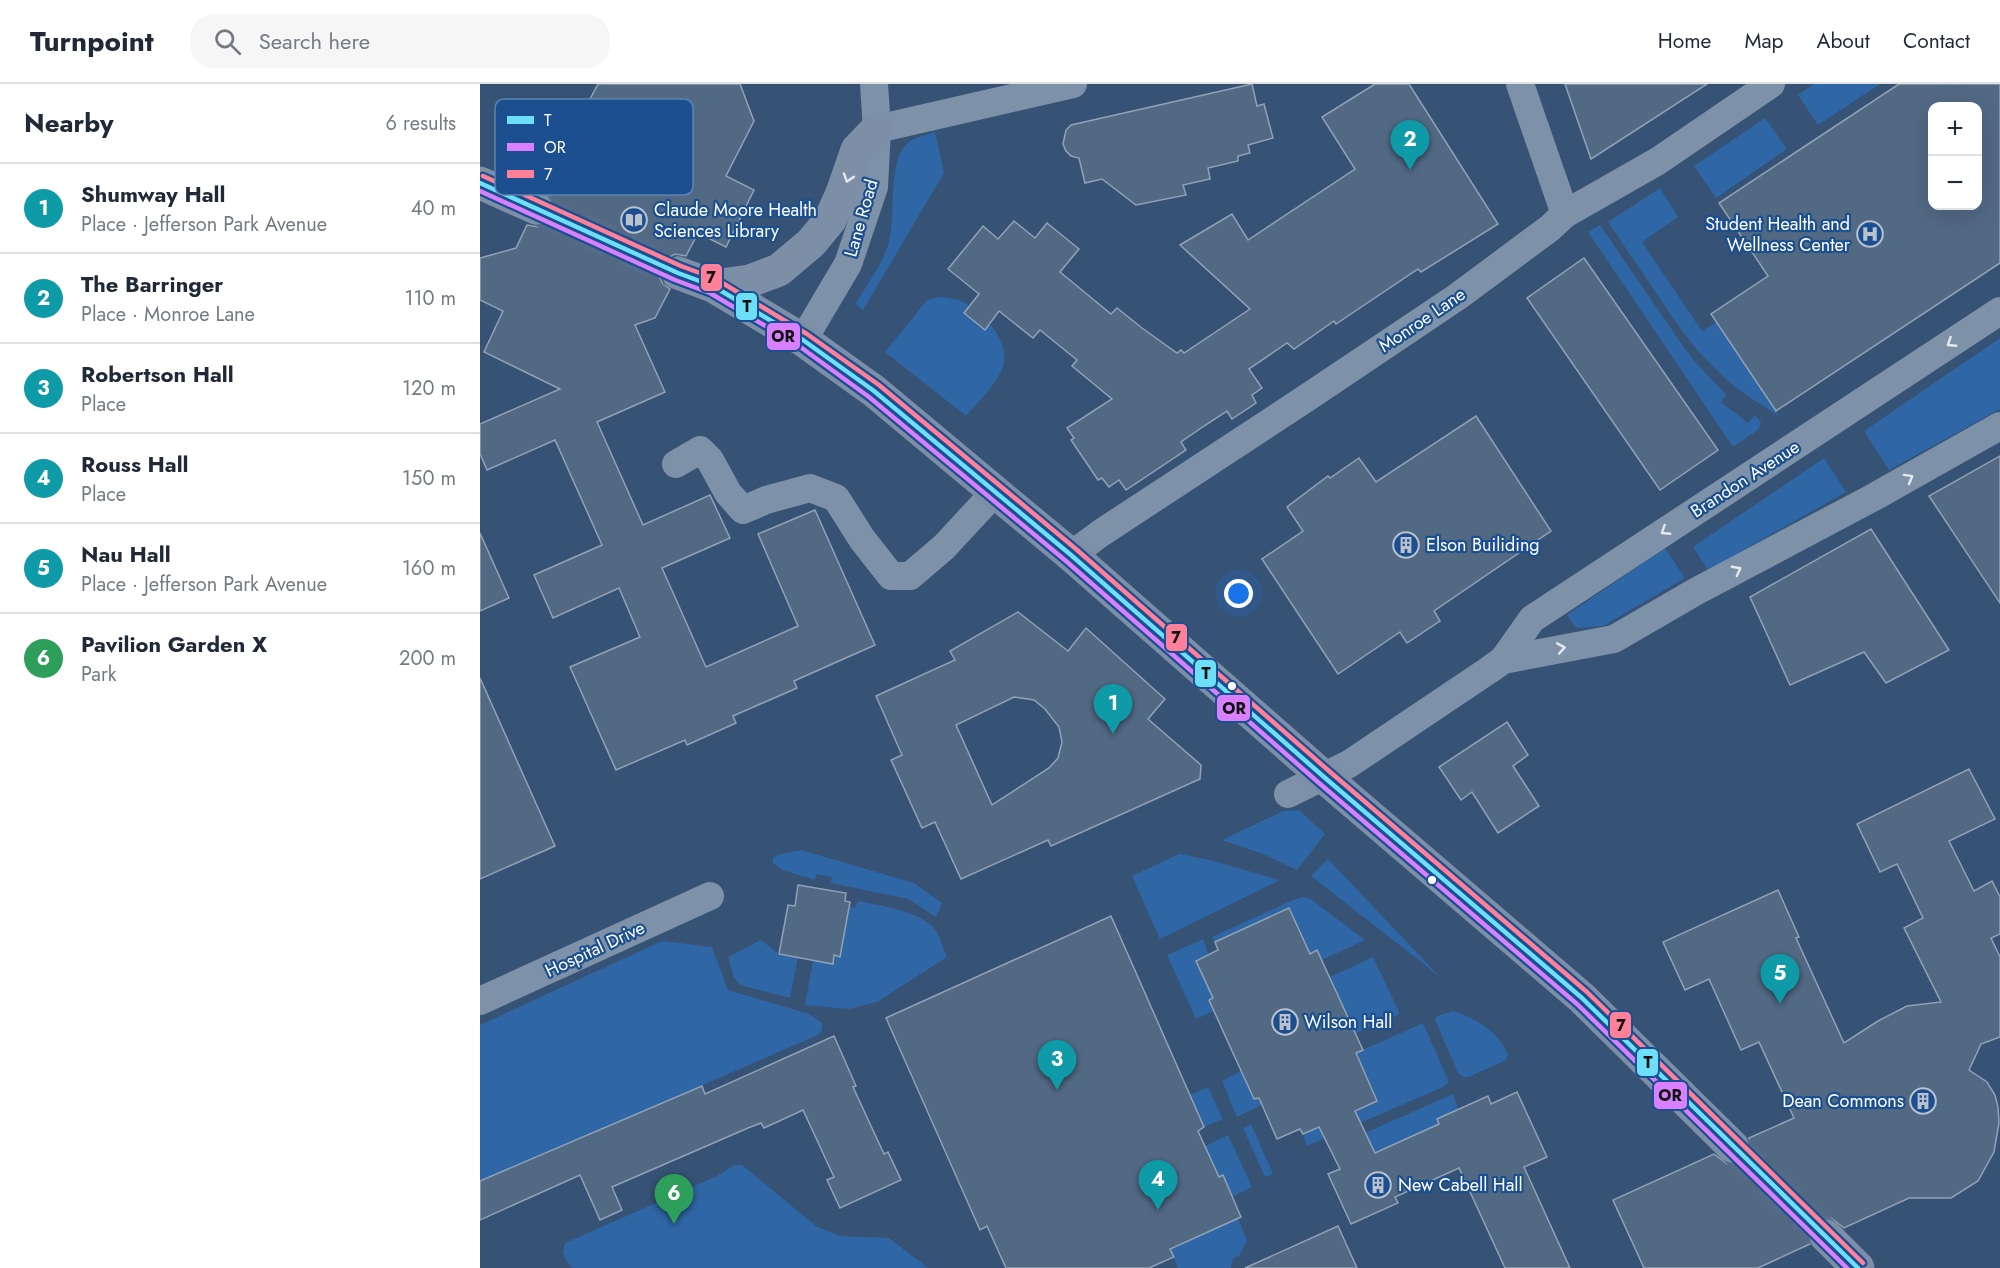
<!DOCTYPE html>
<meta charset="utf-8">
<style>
:root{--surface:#fff;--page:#f6f6f7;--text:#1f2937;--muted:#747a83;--line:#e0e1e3;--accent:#1a73e8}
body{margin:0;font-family:Jost,sans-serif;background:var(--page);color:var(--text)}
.controls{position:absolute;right:18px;top:18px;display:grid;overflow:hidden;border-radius:12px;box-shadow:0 6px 24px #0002}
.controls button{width:54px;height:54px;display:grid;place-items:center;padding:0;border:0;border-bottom:2px solid var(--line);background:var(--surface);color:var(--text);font:30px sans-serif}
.you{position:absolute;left:759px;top:510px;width:21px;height:21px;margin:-15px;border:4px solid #fff;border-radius:50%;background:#1a73e8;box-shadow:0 0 0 9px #1a73e833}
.badge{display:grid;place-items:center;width:39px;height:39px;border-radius:50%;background:var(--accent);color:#fff;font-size:20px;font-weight:700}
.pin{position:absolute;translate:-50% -50px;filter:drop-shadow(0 2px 3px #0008)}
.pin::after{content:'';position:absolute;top:32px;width:21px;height:18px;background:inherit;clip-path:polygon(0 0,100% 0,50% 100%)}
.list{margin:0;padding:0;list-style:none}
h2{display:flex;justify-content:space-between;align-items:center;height:78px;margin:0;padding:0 24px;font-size:26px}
h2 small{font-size:20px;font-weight:400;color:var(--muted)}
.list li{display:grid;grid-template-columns:39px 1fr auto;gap:18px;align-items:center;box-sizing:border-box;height:90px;padding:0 24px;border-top:2px solid var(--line)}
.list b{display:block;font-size:22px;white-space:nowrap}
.list p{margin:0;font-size:20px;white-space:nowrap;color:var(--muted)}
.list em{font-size:20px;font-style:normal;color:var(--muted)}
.icon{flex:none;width:33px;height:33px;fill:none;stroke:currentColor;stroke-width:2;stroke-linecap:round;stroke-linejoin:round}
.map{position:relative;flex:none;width:1520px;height:1184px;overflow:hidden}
header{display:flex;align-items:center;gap:36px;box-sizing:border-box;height:84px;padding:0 30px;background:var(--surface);border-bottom:2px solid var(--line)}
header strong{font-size:28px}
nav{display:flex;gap:33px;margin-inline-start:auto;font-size:21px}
.search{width:420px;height:54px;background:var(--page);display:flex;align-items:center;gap:15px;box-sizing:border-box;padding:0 21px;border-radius:24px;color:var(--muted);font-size:22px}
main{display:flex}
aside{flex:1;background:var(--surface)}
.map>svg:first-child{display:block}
</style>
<header>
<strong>Turnpoint</strong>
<div class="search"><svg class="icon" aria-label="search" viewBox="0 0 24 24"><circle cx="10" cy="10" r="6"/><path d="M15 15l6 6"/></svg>Search here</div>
<nav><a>Home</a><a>Map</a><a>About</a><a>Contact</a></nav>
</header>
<main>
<aside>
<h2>Nearby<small>6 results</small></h2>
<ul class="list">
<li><span class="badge" style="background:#0f9aa8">1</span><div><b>Shumway Hall</b><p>Place · Jefferson Park Avenue</p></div><em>40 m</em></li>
<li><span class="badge" style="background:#0f9aa8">2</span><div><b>The Barringer</b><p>Place · Monroe Lane</p></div><em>110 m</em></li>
<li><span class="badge" style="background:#0f9aa8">3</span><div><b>Robertson Hall</b><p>Place</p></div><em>120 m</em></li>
<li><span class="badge" style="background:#0f9aa8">4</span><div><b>Rouss Hall</b><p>Place</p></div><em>150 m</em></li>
<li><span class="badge" style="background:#0f9aa8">5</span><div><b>Nau Hall</b><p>Place · Jefferson Park Avenue</p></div><em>160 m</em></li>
<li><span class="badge" style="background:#2e9e5b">6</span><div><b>Pavilion Garden X</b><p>Park</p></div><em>200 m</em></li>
</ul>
</aside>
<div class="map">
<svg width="1520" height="1184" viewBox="0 0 1520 1184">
<rect width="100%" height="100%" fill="#365274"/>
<!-- green -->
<g fill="#2f66a5">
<polygon points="1334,0 1400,0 1338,41 1318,11"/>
<polygon points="1285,34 1307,65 1236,114 1214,82"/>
<path d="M455,48L464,89L383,226L375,220C386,202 400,184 407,164C418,138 405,76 429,58C436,53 446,51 455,48Z"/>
<polygon points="1180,104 1198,133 1162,158 1222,247 1237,238 1299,332 1266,311 1248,297 1217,266 1197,240 1128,138"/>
<polygon points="1120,141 1203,262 1215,278 1246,310 1241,318 1268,339 1275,331 1281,338 1279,345 1253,363 1108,148"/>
<path d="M458,213C465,213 473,214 481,217C501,226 529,255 524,279C519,299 499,317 486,332L405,268L447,216Z"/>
<polygon points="1520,254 1520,325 1409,386 1384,347"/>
<polygon points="1344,374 1366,408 1228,486 1213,463"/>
<polygon points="1185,464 1205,494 1123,542 1096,544 1087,531"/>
<polygon points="819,726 845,750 817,786 783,770 742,756 803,727"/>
<polygon points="321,766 434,799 462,819 456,833 428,815 351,799 352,793 336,790 335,796 303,786 293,779 293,774 300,770"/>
<polygon points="699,770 730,776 800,796 680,855 652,792"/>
<polygon points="848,775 959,892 831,792"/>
<polygon points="824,813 832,816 885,856 842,876 837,866 830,870 809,824 735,858 732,853 815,815"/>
<path d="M378,817C399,821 437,827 453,843C460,850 463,865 467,873L397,918L369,925L325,921L333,876L353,880L354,871L360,872L370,822L375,824Z"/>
<polygon points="723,855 729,871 716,877 733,914 729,916 734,927 716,935 687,871"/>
<polygon points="281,856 299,870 318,873 310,914 260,901 254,894 248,873"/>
<polygon points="182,857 232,863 248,906 329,930 342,939 342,946 338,951 0,1098 0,941"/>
<polygon points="893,873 920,930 876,949 850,893"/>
<path d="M973,927C996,934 1020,949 1028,971L1026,976L989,993H984L978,989L955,936L957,932Z"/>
<polygon points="943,939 969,998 963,1003 827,1062 823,1050 897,1017 876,969"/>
<polygon points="761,987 774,1015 778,1014 782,1021 757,1033 742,997"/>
<polygon points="728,1003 743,1035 724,1043 710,1011"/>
<polygon points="973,1010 978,1025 959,1040 895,1069 878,1052"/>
<polygon points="771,1040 793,1090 785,1093 763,1044"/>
<polygon points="748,1051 772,1103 752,1113 743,1091 739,1093 725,1062"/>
<polygon points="254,1081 262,1081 336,1142 360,1152 409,1154 448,1184 93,1184 87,1178 83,1169 85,1159 237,1092"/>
<polygon points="758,1134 767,1157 759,1172 753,1174 751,1184 698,1184 690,1165"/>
</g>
<!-- building -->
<g fill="#526984" stroke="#92a2b6" stroke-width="1.5" fill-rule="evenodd">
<polygon points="118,0 260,0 274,37 246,92 274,106 246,163 218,149 206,172 195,170 186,175 180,183 179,192 183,200 190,205 175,234 155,241 185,308 117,338 163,441 230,411 250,454 182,484 226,583 318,542 278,450 335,426 395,561 314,597 317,604 253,632 256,639 207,661 205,656 136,686 90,583 160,553 139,504 73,534 54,491 122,461 75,356 7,386 0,370 0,340 80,305 4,268 23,227 0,216 0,174 36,164 47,141 59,143 66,139 73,132 75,121 71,114 64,107 78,79 70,70 70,58 79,49 92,49"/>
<polygon points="772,0 777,22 784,20 793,54 768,61 770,69 758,72 758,77 728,84 730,95 703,101 706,111 656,121 622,95 605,99 599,74 591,72 586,67 583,60 586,46 591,41"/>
<polygon points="895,0 929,0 1018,140 941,188 938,185 856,240 854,237 814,265 807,259 769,285 782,304 772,311 776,319 752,335 747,327 724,342 701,358 706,366 646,406 639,396 629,403 622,394 618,396 591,356 594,354 587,344 632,315 592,282 597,276 560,246 553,254 519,227 505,246 484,229 499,210 468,185 503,142 518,155 534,137 555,154 567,139 599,165 580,188 631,230 637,224 662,244 697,269 701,266 704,269 770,225 700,161 752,130 768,156 875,85 842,33"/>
<polygon points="1085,0 1227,0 1111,75"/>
<path d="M1419,0H1520V179L1296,327L1231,230L1288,192L1239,119ZM1452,22H1497V122H1452Z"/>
<polygon points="1104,174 1238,366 1180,406 1047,214"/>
<polygon points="996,332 1071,447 954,527 960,537 927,559 920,548 858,590 782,475 823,447 807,423 848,392 850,394 879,374 896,398"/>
<polygon points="1520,372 1520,519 1449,412"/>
<polygon points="1391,445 1469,566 1406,599 1384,568 1310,601 1270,513"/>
<polygon points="0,449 29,514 0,527"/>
<path d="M538,528L588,567L606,544L685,615L668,635L721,681L720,695L571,762L568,756L481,795L455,738L442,744L411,676L422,671L396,612L475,576L470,567ZM534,613L554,616L565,625L579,643L582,658L578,674L569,684L512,721L476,641Z"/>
<polygon points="0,594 75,762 0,795"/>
<polygon points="1027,638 1048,671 1033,682 1059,722 1018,749 992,708 981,716 959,683"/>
<polygon points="1489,685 1515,735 1469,757 1494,807 1512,797 1520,813 1520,850 1511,854 1520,873 1520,953 1501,960 1489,986 1507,998 1515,1011 1518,1023 1519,1039 1514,1068 1498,1097 1471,1114 1429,1114 1364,1144 1351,1134 1341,1134 1333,1138 1328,1147 1330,1160 1278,1184 1164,1184 1133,1116 1234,1070 1247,1080 1258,1080 1265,1076 1270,1067 1269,1054 1314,1034 1279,958 1261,966 1229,895 1205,906 1183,858 1298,806 1319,853 1316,854 1364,959 1398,937 1427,922 1461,918 1424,844 1443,834 1417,780 1400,788 1377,740"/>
<polygon points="318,801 366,809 365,817 370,818 360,873 354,871 353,880 299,870 308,821 315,822"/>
<polygon points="809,824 830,870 837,866 883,966 876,969 897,1017 875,1027 895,1069 959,1040 957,1035 1008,1012 1011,1020 1037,1008 1067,1073 1044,1083 1090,1184 1025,1184 979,1084 915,1113 918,1119 871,1140 848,1090 860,1085 839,1043 823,1050 820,1045 797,1055 779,1014 774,1015 752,967 729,916 733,914 716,877 738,866 735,858"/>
<polygon points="631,832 724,1043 718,1047 739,1093 743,1091 761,1133 690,1165 694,1173 669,1184 526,1184 507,1142 500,1146 406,934"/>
<polygon points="354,952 376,1002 373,1003 404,1070 408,1068 421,1096 360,1124 347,1096 354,1093 323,1026 284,1044 281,1039 268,1044 132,1103 142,1126 120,1136 100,1091 0,1136 0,1097 222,1002 225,1010"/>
<polygon points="858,1142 877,1184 765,1184"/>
</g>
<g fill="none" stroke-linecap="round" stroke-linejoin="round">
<!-- major-tunnel -->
<g stroke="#546c89" stroke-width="33" stroke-dasharray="33 16" stroke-linecap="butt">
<polyline points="56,124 198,189"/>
<polyline points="1252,1062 1346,1152"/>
</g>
<!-- minor -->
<g stroke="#7d92a8" stroke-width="28">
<polyline points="1040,0 1085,130"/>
<polyline points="397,45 593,0"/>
<polyline points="323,256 368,180 394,103 397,45 394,0"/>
<polyline points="196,380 220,366 230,376 248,409 263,426 286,416 330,404 356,414 382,455 411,492 430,492 464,463 515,408"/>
<polyline points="591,471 621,449 831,311 977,213 1070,144 1085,130 1178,77 1291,0"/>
<polyline points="1023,576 1134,555 1215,508 1394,413 1520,342"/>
<polyline points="808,710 869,680 1009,586 1023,576 1052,535 1520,227"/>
<polyline points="0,917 230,812"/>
</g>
<!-- major -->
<g stroke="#7d8ea7" stroke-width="33">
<polyline points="0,99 56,124"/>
<polyline points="198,189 233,202 323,256 394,307 515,408 591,471 844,693 1102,914 1252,1062"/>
<polyline points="233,202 270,197 299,186 331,159 350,136 362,109 377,66 397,45"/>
<polyline points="1346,1152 1378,1184"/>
</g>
<!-- bus-1 casing -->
<g stroke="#1b4f8f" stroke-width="9">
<polyline id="bus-1" points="0,99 198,189 233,202 323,256 394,307 591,471 844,693 1102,914 1378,1184"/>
</g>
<!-- bus-2 casing -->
<g stroke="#1b4f8f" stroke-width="9">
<polyline id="bus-2" points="0,107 195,196 230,209 319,262 389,313 586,477 839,699 1097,920 1367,1184"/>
</g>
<!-- bus-3 casing -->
<g stroke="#1b4f8f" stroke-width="9">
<polyline id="bus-3" points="3,92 201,182 236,195 327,250 399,301 596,465 849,687 1107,908 1383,1179"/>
</g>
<!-- bus-1 -->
<use href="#bus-1" stroke="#6ddff8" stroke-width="4.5"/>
<!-- bus-2 -->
<use href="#bus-2" stroke="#d880ff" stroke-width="4.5"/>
<!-- bus-3 -->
<use href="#bus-3" stroke="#ff8098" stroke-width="4.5"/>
</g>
<!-- one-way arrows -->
<defs><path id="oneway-chevron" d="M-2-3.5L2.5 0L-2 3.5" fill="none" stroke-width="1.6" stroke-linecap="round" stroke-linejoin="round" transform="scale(1.5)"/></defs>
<use stroke="#e5e8ed" href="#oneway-chevron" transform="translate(368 94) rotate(109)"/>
<g stroke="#e5e9ee">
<use href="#oneway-chevron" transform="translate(1471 259) rotate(147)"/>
<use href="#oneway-chevron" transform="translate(1429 394) rotate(-29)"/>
<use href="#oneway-chevron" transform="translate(1185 447) rotate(147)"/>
<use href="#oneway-chevron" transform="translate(1257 486) rotate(-28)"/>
<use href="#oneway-chevron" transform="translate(1081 564) rotate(-10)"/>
</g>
<!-- icons -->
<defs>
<g id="library-ring" transform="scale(1.35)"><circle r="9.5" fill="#1b4f8f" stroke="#b9c2ce" stroke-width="1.5"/><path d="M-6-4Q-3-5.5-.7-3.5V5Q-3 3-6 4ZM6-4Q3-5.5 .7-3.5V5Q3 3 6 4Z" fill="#b9c2ce"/></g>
<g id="hospital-ring" transform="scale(1.35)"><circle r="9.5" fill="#1b4f8f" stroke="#b9c2ce" stroke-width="1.5"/><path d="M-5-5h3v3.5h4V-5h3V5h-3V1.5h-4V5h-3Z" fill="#b9c2ce"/></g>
<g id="building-ring" transform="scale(1.35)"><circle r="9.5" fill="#1b4f8f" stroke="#b9c2ce" stroke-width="1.5"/><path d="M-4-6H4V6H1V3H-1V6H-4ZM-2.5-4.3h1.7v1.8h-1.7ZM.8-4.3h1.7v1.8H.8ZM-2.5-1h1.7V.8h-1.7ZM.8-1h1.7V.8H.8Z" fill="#b9c2ce"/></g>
</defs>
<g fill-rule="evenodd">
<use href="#library-ring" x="154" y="136"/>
<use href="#hospital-ring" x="1390" y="150"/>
<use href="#building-ring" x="926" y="461"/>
<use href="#building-ring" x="805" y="938"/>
<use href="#building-ring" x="1443" y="1017"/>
<use href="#building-ring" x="898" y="1101"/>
</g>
<!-- markers -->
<g fill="#fff" stroke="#1b4f8f" stroke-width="2">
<circle cx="752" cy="602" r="5"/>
<circle cx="952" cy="796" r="5"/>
</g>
<g text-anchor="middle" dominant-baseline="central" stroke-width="4.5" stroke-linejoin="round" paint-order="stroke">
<!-- poi labels -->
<g font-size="18" fill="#fff" stroke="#1b4f8f" text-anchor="start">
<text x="174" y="126">Claude Moore Health<tspan x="174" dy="21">Sciences Library</tspan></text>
<text x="1370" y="140" text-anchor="end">Student Health and<tspan x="1370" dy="21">Wellness Center</tspan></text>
<text x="946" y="461">Elson Builiding</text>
<text x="824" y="938">Wilson Hall</text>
<text x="1424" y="1017" text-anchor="end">Dean Commons</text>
<text x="918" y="1101">New Cabell Hall</text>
</g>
<!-- street labels -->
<g font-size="18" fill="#fff" stroke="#1b4f8f">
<text transform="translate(381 134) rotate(-74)">Lane Road</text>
<text transform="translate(942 236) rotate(-34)">Monroe Lane</text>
<text transform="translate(1265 395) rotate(-33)">Brandon Avenue</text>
<text transform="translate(115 865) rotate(-25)">Hospital Drive</text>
</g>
</g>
<!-- legend -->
<rect x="15" y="15" width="198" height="96" rx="9" fill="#1b4f8f" stroke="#5f84b1" stroke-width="1.5"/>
<rect x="27" y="32" width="27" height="8" fill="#6ddff8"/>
<rect x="27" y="59" width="27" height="8" fill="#d880ff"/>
<rect x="27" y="86" width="27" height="8" fill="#ff8098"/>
<g font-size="16" fill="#fff">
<text x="64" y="42">T</text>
<text x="64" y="69">OR</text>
<text x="64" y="96">7</text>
</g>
<g stroke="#1b4f8f" stroke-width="2">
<rect x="220" y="179" width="23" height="29" rx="6" fill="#ff8098"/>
<rect x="255" y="208" width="23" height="29" rx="6" fill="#6ddff8"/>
<rect x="286" y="238" width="35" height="29" rx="6" fill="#d880ff"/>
<rect x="685" y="539" width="23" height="29" rx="6" fill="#ff8098"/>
<rect x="714" y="575" width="23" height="29" rx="6" fill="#6ddff8"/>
<rect x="736" y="610" width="35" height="28" rx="6" fill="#d880ff"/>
<rect x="1129" y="927" width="23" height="28" rx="6" fill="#ff8098"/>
<rect x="1156" y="964" width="23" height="29" rx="6" fill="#6ddff8"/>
<rect x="1173" y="997" width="35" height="29" rx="6" fill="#d880ff"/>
</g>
<g font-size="16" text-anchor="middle" font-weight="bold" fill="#111">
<text x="231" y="199">7</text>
<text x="267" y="228">T</text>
<text x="303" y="258">OR</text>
<text x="696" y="559">7</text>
<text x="726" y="595">T</text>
<text x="754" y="630">OR</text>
<text x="1141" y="947">7</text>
<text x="1168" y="984">T</text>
<text x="1190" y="1017">OR</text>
</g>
</svg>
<div class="controls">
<button>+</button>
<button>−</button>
</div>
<div class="you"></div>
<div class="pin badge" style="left:633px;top:650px;background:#0f9aa8">1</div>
<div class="pin badge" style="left:930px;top:86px;background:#0f9aa8">2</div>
<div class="pin badge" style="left:577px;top:1006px;background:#0f9aa8">3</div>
<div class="pin badge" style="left:678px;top:1126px;background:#0f9aa8">4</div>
<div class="pin badge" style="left:1300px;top:920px;background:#0f9aa8">5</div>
<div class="pin badge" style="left:194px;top:1140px;background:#2e9e5b">6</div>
</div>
</main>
